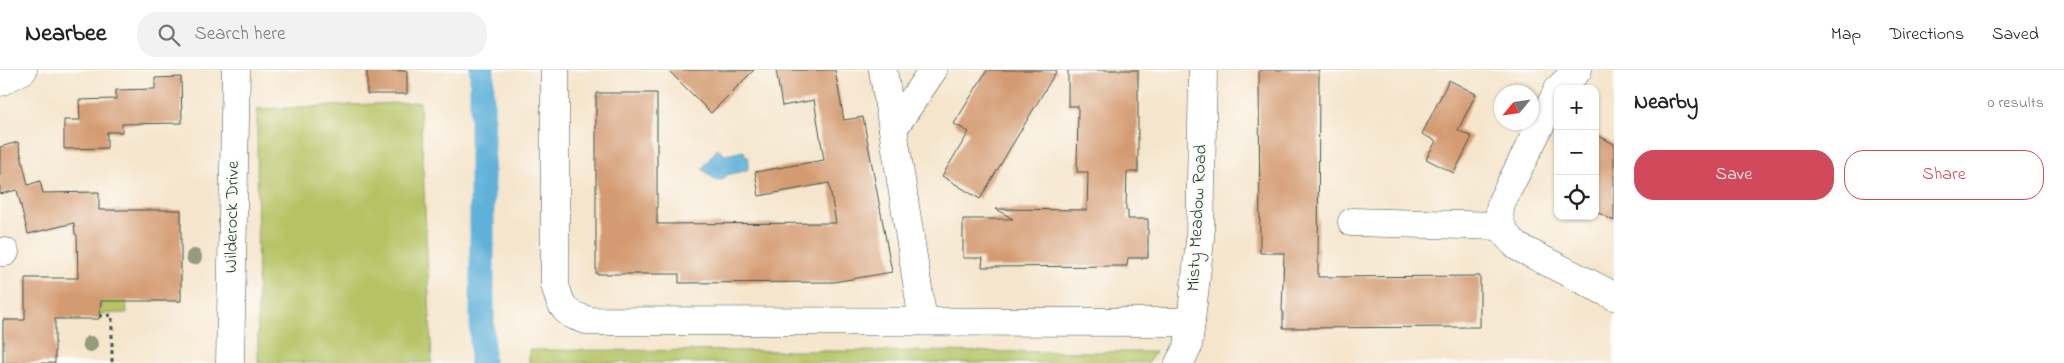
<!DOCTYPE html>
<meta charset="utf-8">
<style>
:root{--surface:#fff;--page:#f2f2f2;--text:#222;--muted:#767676;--line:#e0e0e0;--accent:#d1495b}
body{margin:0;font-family:"Indie Flower",sans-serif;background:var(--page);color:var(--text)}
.controls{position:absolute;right:15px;top:15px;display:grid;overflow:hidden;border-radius:10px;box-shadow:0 1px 4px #0004}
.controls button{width:45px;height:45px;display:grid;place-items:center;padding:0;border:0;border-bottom:1px solid var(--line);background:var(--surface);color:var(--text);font:25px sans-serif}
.compass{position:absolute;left:1494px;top:15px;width:45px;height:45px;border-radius:50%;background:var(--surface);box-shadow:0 1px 4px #0004;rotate:241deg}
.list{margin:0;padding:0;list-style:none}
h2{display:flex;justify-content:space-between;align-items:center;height:65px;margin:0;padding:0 20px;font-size:21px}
h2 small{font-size:16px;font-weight:400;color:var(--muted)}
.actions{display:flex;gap:10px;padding:15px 20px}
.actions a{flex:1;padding:11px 0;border:1px solid var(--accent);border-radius:20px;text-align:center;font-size:18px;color:var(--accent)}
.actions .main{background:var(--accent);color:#fff}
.icon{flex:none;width:28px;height:28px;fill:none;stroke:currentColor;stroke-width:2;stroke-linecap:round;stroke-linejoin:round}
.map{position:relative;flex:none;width:1614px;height:293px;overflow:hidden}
header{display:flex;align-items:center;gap:30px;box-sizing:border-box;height:70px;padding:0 25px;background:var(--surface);border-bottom:1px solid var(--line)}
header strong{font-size:24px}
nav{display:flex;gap:28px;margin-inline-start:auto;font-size:18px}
.search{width:350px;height:45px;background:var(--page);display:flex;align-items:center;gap:12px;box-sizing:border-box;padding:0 18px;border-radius:20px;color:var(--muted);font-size:19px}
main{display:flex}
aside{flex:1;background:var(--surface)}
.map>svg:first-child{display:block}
</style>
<header>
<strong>Nearbee</strong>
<div class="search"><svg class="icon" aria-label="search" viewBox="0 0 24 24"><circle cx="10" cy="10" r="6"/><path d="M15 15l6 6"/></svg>Search here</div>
<nav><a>Map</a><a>Directions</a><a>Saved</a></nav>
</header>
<main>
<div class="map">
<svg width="1614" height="293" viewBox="0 0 1614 293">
<rect width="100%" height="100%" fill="#fdfcf7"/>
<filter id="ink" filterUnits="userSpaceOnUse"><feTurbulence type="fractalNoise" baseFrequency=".02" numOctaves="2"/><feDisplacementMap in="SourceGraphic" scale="10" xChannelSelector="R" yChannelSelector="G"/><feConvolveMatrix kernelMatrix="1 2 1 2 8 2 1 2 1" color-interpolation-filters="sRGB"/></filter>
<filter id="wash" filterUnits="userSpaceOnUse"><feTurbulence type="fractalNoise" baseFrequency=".0096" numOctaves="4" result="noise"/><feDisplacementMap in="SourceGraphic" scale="20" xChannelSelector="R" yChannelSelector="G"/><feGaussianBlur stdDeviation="1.12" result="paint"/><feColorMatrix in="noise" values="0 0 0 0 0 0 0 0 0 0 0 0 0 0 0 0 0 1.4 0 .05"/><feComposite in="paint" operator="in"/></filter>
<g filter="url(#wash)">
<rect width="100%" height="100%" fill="#f5e5cc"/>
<!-- green -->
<g fill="#b6c365" stroke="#6a804c">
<polygon points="420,32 432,293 258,293 257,39"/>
<polygon points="125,208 127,243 99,244 102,223"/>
<polygon points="529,280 1155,282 1148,293 529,293"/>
</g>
<!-- water -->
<polygon fill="#5eb1d9" stroke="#3e7786" points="717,79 725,85 744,81 745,85 748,87 749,94 747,100 727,105 724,109 717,111 702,99"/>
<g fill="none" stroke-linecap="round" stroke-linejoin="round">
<!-- canal -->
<polyline stroke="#5eb1d9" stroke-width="25" points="482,293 482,0"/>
</g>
<g id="blocks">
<!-- building -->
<g fill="#d49b72">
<polygon points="367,0 407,1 407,24 367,24"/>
<polygon points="668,0 754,0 711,43"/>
<polygon points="776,0 835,0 844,50 863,47 892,202 834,212 679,213 679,204 596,204 596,23 657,23 657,154 836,153 829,113 759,126 755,102 824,90 814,30 782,36"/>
<polygon points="987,0 1057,0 980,129 942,106 969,62 954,54"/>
<polygon points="1068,0 1138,0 1138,102 1127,102 1126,140 1128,140 1128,149 1148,149 1148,188 1128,188 1127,196 982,197 983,188 963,188 963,149 1013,149 996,139 1087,140 1088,102 1077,102 1078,36 1068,36"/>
<polygon points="1259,0 1319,0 1318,207 1480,206 1480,257 1283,258 1283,241 1282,241 1284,183 1260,183"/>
<polygon points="181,7 182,53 122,54 122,62 107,62 107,78 64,79 64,50 80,50 79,30 116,29 116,20 155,19 155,8"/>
<polygon points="1449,10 1476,24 1458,60 1472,67 1454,103 1426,89 1436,71 1422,64"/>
<polygon points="1595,64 1614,74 1614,151 1595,141"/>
<polygon points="18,72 28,115 40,111 43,123 99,122 99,140 181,140 181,231 101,231 99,249 55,249 55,293 3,293 3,250 25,250 25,208 78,208 77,165 75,164 74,153 28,164 17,120 0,124 0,77"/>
</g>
</g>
</g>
<g filter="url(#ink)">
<use href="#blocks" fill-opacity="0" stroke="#3f564b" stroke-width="1"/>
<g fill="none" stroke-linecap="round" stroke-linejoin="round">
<!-- minor casing -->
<g stroke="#3f564b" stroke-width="29">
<g id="minor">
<path d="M555,0V215C562,240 565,244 590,251L1191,252"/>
<polyline points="883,0 893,59"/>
<polyline points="0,12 23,0"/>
<polyline points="1558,19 1578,0"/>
<path d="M1558,20L1502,131C1495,151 1503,164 1518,177L1614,226"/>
<polyline points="1352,152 1501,156"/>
<polyline points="0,182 5,182"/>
<polyline points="923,251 893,59 933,0"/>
<polyline points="230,293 236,0"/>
<polyline points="1179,293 1188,277 1200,171 1203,0"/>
</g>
</g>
<!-- path -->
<polyline stroke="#3f564b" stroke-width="3" stroke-dasharray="4 4" stroke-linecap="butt" points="99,246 112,245 112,293"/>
<!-- minor -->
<use href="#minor" stroke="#fff" stroke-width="28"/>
</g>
<!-- trees -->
<g fill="#949b7f">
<circle cx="194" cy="187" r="8"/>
<circle cx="90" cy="274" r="8"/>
</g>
</g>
<g text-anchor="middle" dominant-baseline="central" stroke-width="4.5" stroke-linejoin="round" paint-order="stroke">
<!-- street labels -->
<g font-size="18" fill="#1f3d34" stroke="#fdfcf7">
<text transform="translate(233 147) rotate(-89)">Wilderock Drive</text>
<text transform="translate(1198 148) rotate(-87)">Misty Meadow Road</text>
</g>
</g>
</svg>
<div class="controls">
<button>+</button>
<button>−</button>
<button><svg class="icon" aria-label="locate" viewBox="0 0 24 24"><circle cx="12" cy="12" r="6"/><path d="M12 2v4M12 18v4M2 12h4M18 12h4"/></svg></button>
</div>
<svg class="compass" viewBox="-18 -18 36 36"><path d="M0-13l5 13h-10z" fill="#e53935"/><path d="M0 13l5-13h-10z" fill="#767676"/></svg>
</div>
<aside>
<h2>Nearby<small>0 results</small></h2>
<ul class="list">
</ul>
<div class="actions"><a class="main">Save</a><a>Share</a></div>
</aside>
</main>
